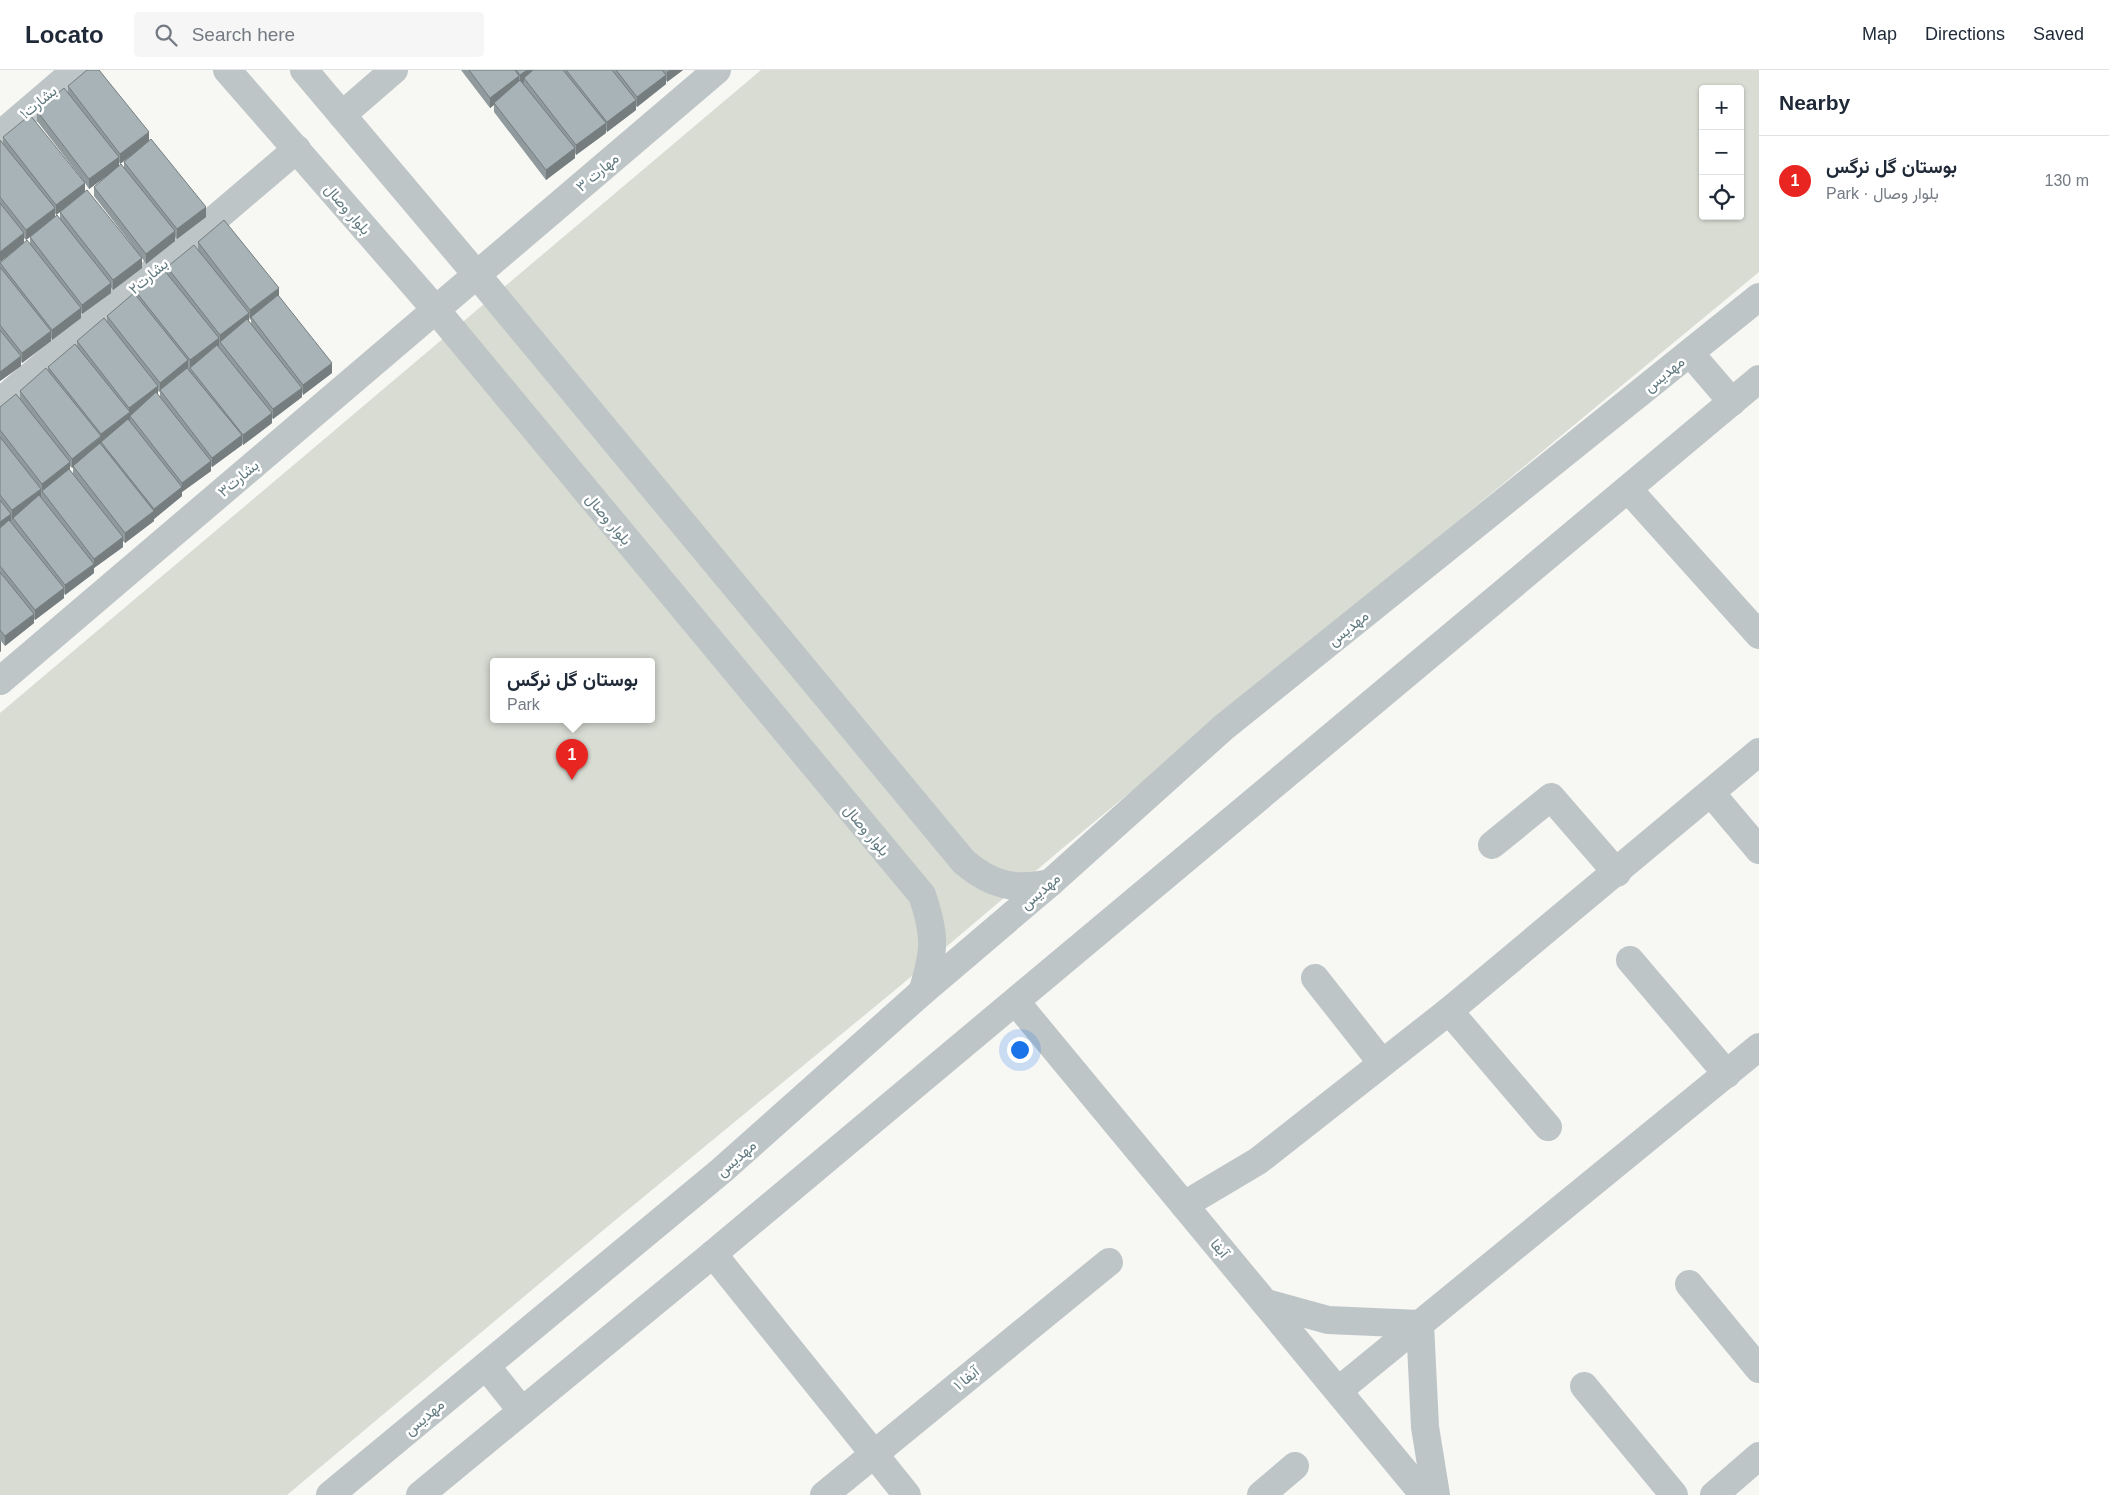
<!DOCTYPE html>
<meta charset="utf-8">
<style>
:root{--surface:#fff;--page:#f6f6f7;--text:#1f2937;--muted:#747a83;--line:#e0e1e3;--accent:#e92522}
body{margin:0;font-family:Arial,Vazirmatn,sans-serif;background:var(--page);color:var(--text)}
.controls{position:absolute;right:15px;top:15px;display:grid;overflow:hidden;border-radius:5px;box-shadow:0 1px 4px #0004}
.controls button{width:45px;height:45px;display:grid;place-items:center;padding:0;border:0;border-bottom:1px solid var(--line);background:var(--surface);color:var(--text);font:25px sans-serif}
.you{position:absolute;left:1019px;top:979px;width:18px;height:18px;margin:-12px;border:4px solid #fff;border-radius:50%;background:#1a73e8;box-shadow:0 0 0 8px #1a73e833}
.badge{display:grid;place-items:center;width:32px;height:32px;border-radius:50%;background:var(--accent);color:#fff;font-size:16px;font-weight:700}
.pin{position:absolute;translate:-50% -41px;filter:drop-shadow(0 1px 2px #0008)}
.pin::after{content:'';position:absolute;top:26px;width:18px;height:15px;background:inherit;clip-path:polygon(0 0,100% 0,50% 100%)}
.popup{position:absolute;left:490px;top:588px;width:165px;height:65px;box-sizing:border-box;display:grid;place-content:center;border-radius:5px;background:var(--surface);filter:drop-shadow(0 1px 4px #0005);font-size:16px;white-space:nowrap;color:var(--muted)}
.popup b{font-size:19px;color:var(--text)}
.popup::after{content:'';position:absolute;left:50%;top:100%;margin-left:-10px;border:10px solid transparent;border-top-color:var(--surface)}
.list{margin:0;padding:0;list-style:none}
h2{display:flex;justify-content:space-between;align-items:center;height:65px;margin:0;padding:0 20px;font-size:21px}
h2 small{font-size:16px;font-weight:400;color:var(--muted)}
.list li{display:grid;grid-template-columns:32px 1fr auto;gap:15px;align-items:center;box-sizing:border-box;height:90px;padding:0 20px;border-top:1px solid var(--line)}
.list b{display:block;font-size:19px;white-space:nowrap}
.list p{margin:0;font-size:16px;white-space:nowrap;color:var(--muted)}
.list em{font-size:16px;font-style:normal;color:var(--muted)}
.icon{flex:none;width:28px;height:28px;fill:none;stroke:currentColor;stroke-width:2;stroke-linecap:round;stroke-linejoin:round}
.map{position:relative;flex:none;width:1759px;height:1425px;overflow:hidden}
header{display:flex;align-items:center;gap:30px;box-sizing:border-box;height:70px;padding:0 25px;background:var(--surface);border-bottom:1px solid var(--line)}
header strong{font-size:24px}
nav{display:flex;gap:28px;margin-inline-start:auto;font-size:18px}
.search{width:350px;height:45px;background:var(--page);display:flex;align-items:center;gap:12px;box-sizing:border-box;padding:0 18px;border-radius:5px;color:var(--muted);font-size:19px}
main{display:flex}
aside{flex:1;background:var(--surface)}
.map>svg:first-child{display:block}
</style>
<header>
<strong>Locato</strong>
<div class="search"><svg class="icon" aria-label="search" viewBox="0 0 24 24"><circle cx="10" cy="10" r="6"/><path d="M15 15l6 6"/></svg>Search here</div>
<nav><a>Map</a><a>Directions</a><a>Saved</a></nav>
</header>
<main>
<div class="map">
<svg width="1759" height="1425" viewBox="0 0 1759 1425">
<rect width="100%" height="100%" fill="#f7f7f4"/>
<!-- green -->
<path fill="#d8dcd3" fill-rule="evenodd" d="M761,0H1759V202L1064,777L900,916L607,1157L287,1425H0V643ZM1703,19H1740V146H1703ZM493,591H651V649H493Z"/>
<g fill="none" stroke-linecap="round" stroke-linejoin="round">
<!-- minor -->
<g stroke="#bec5c7" stroke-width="28">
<polyline points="342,45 394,0"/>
<polyline points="0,65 76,0"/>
<polyline points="0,332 297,79"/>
<polyline points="1628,419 1759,565"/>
<polyline points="0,611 717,0"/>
<polyline points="1711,723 1759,780"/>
<polyline points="1492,775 1551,727 1617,803"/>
<polyline points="1630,890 1727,1004"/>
<polyline points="1315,908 1382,993"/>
<polyline points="1016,932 1424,1425"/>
<polyline points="1449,941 1548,1057"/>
<polyline points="1184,1135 1258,1091 1449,941 1759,682"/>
<polyline points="713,1184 907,1425"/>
<polyline points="1689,1214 1759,1299"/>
<polyline points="1266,1233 1328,1250 1420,1254 1425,1357 1436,1425"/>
<polyline points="1584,1316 1674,1425"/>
<polyline points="1339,1320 1759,977"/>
<polyline points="824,1425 1109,1192"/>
<polyline points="1261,1425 1295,1396"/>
<polyline points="1714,1425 1759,1386"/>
</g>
<!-- tertiary -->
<g stroke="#bec5c7" stroke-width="28">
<path d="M227,0L436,240L922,825C936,865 935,882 922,922"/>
<path d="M304,0L477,205L964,792C991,815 1015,821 1050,813"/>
<polyline points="1690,283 1732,332"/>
<polyline points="486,1296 522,1341"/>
<polyline points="330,1425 721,1101 922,922 1050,813 1224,657 1759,227"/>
<polyline points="420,1425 713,1184 1759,309"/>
</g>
</g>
<!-- wall -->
<g fill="#909a9d" fill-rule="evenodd">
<polygon points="461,0 683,0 667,12 666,10 666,14 637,37 636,36 636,40 607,62 606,60 606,63 576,85 575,83 575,88 546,110 494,42 494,35 490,38"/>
<path d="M68,16L149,71L206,147L177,169L175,167V171L146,194L142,188V198L113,220L111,218V223L82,244L81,243V248L52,270L51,268V271L22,293L21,291V296L0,311V193L15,180L0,192V70L3,74V67L82,109L37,51V41L68,23ZM136,82L124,92V98L119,95V92L120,94ZM108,105L94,117V126L135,179L85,121V113L89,119ZM74,131L60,142V149L55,146V143L56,145ZM41,158L30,167V174L24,172V168L26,170Z"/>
<path d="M198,172L279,227L332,303L303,325L302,322V327L273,349L272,348V353L243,375L242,373V375L212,397L211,396V401L182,422V426L154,449V451L125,473L123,471V477L94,498V503L65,525L64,523V528L35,550L34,549V553L5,576L1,571V581L0,582V337L20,329V321L48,300V297L77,277V271L107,252V246L137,227V223L167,204V197L198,179ZM249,247L250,250L251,249V254L249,251ZM158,321L160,322V327L158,325ZM70,396L72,398H73V404L70,400Z"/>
</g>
<!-- shaded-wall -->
<g fill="#757d7f">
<polygon points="527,0 540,0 524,8 524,12 520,15 520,5"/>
<polygon points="670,0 683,0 667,12 667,2"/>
<polygon points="666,5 666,14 637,37 637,27"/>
<polygon points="519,6 519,16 494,33 494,35 490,38 490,28"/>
<polygon points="636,30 636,40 607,62 607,52"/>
<polygon points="606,53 606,63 576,85 576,75"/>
<polygon points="149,62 149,72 120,94 120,84"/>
<polygon points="575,78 575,88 546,110 546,100"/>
<polygon points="119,87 119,97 89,119 89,109"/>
<polygon points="85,113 85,123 56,145 56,135"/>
<polygon points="206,137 206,147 177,169 177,159"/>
<polygon points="55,138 55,148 26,170 26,160"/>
<polygon points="175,161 175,171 146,194 146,184"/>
<polygon points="24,163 24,173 0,192 0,182"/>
<polygon points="142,188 142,198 113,220 113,210"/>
<polygon points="111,213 111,223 82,244 82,235"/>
<polygon points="279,218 279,228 251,247 250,250 250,240"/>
<polygon points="81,238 81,248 52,270 52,260"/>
<polygon points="249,243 249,252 220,272 220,275 220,265"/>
<polygon points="51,261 51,271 22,293 22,283"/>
<polygon points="219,268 219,278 190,298 190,300 190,290"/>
<polygon points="21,286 21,296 0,311 0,302"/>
<polygon points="188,290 188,300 160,320 160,323 160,313"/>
<polygon points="332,293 332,303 303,325 303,315"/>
<polygon points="158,316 158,326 130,346 130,352 101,372 101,376 73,396 72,398 72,389 101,367 101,364 129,342 129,338"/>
<polygon points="302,318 302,327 273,349 273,339"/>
<polygon points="272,343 272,353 243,375 243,365"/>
<polygon points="242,365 242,375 212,397 212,388"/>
<polygon points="211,391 211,401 182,422 182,426 154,449 154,451 125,473 125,463 154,441 154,439 182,417 182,413"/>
<polygon points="70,392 70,402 42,421 42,424 42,414"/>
<polygon points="41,419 41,428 13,448 12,450 12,440"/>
<polygon points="11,444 11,453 0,462 0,452"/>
<polygon points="123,467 123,477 94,498 94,489"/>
<polygon points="94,494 94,503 65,525 65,515"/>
<polygon points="64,518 64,528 35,550 35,540"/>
<polygon points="34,544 34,553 5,576 5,566"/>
<polygon points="1,571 1,581 0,582 0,572"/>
</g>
<!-- building -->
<g fill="#a7b3b6" stroke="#757d7f">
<polygon points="87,0 99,0 149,62 120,84 68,16"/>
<polygon points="469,0 515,0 519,6 490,28"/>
<polygon points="516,0 527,0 520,5"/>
<polygon points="533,0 563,0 606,53 576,75 524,8"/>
<polygon points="566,0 612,0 636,30 607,52"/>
<polygon points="616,0 662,0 666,5 637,27"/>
<polygon points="520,10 575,78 546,100 494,33"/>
<polygon points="64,18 119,87 89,109 37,41"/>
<polygon points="30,45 85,113 56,135 3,67"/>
<polygon points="151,69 206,137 177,159 124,92"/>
<polygon points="0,70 55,138 26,160 0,127"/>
<polygon points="121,94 175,161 146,184 94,117"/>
<polygon points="87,120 142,188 113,210 60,142"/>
<polygon points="0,133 24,163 0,182"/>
<polygon points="57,145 111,213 82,235 30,167"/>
<polygon points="224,150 279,218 250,240 198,172"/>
<polygon points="27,170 81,238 52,260 0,193"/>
<polygon points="194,175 249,243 220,265 167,197"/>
<polygon points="0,197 51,261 22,283 0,255"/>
<polygon points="164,200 219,268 190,290 137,223"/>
<polygon points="134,223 188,290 160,313 107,246"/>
<polygon points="278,225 332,293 303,315 251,247"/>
<polygon points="104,248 158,316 129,338 77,271"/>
<polygon points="247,249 302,318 273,339 220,272"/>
<polygon points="0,260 21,286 0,302"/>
<polygon points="75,274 130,342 101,364 48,297"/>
<polygon points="217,275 272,343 243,365 190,298"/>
<polygon points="46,298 101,366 72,389 20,321"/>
<polygon points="187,298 242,365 212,388 160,320"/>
<polygon points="156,322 211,391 182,413 130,346"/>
<polygon points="16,324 70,392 42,414 0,360 0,337"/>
<polygon points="128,349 182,417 154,439 101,372"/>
<polygon points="0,367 41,419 12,440 0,425"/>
<polygon points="100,373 154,441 125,463 73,396"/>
<polygon points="69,399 123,467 94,489 42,421"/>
<polygon points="39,425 94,494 65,515 13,448"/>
<polygon points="0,430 11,444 0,452"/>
<polygon points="9,450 64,518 35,540 0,496 0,458"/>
<polygon points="0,502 34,544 5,566 0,560"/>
</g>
<g text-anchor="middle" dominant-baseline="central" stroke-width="5" stroke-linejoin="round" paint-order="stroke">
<!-- street labels -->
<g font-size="15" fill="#617a80" stroke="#fff">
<text transform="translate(38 32) rotate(-40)">بشارت۱</text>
<text transform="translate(597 102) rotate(-40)">مهارت ۳</text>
<text transform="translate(348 139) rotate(49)">بلوار وصال</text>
<text transform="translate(148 206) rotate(-40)">بشارت۲</text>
<text transform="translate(1664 304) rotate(-39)">مهدیس</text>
<text transform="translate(238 408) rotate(-40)">بشارت۳</text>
<text transform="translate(609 449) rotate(50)">بلوار وصال</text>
<text transform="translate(1348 558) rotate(-39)">مهدیس</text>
<text transform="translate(867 760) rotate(50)">بلوار وصال</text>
<text transform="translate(1040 821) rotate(-41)">مهدیس</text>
<text transform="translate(736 1088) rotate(-41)">مهدیس</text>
<text transform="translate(1220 1178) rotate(50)">آبفا</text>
<text transform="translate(966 1308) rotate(-39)">آبفا ۱</text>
<text transform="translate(424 1347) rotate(-40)">مهدیس</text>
</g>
</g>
</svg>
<div class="controls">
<button>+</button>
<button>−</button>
<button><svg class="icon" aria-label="locate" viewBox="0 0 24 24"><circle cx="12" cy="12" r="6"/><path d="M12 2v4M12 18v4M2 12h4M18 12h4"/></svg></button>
</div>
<div class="you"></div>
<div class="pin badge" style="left:572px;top:710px">1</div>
<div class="popup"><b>بوستان گل نرگس</b>Park</div>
</div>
<aside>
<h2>Nearby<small></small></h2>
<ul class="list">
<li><span class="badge">1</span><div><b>بوستان گل نرگس</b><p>Park · بلوار وصال</p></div><em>130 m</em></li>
</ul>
</aside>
</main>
